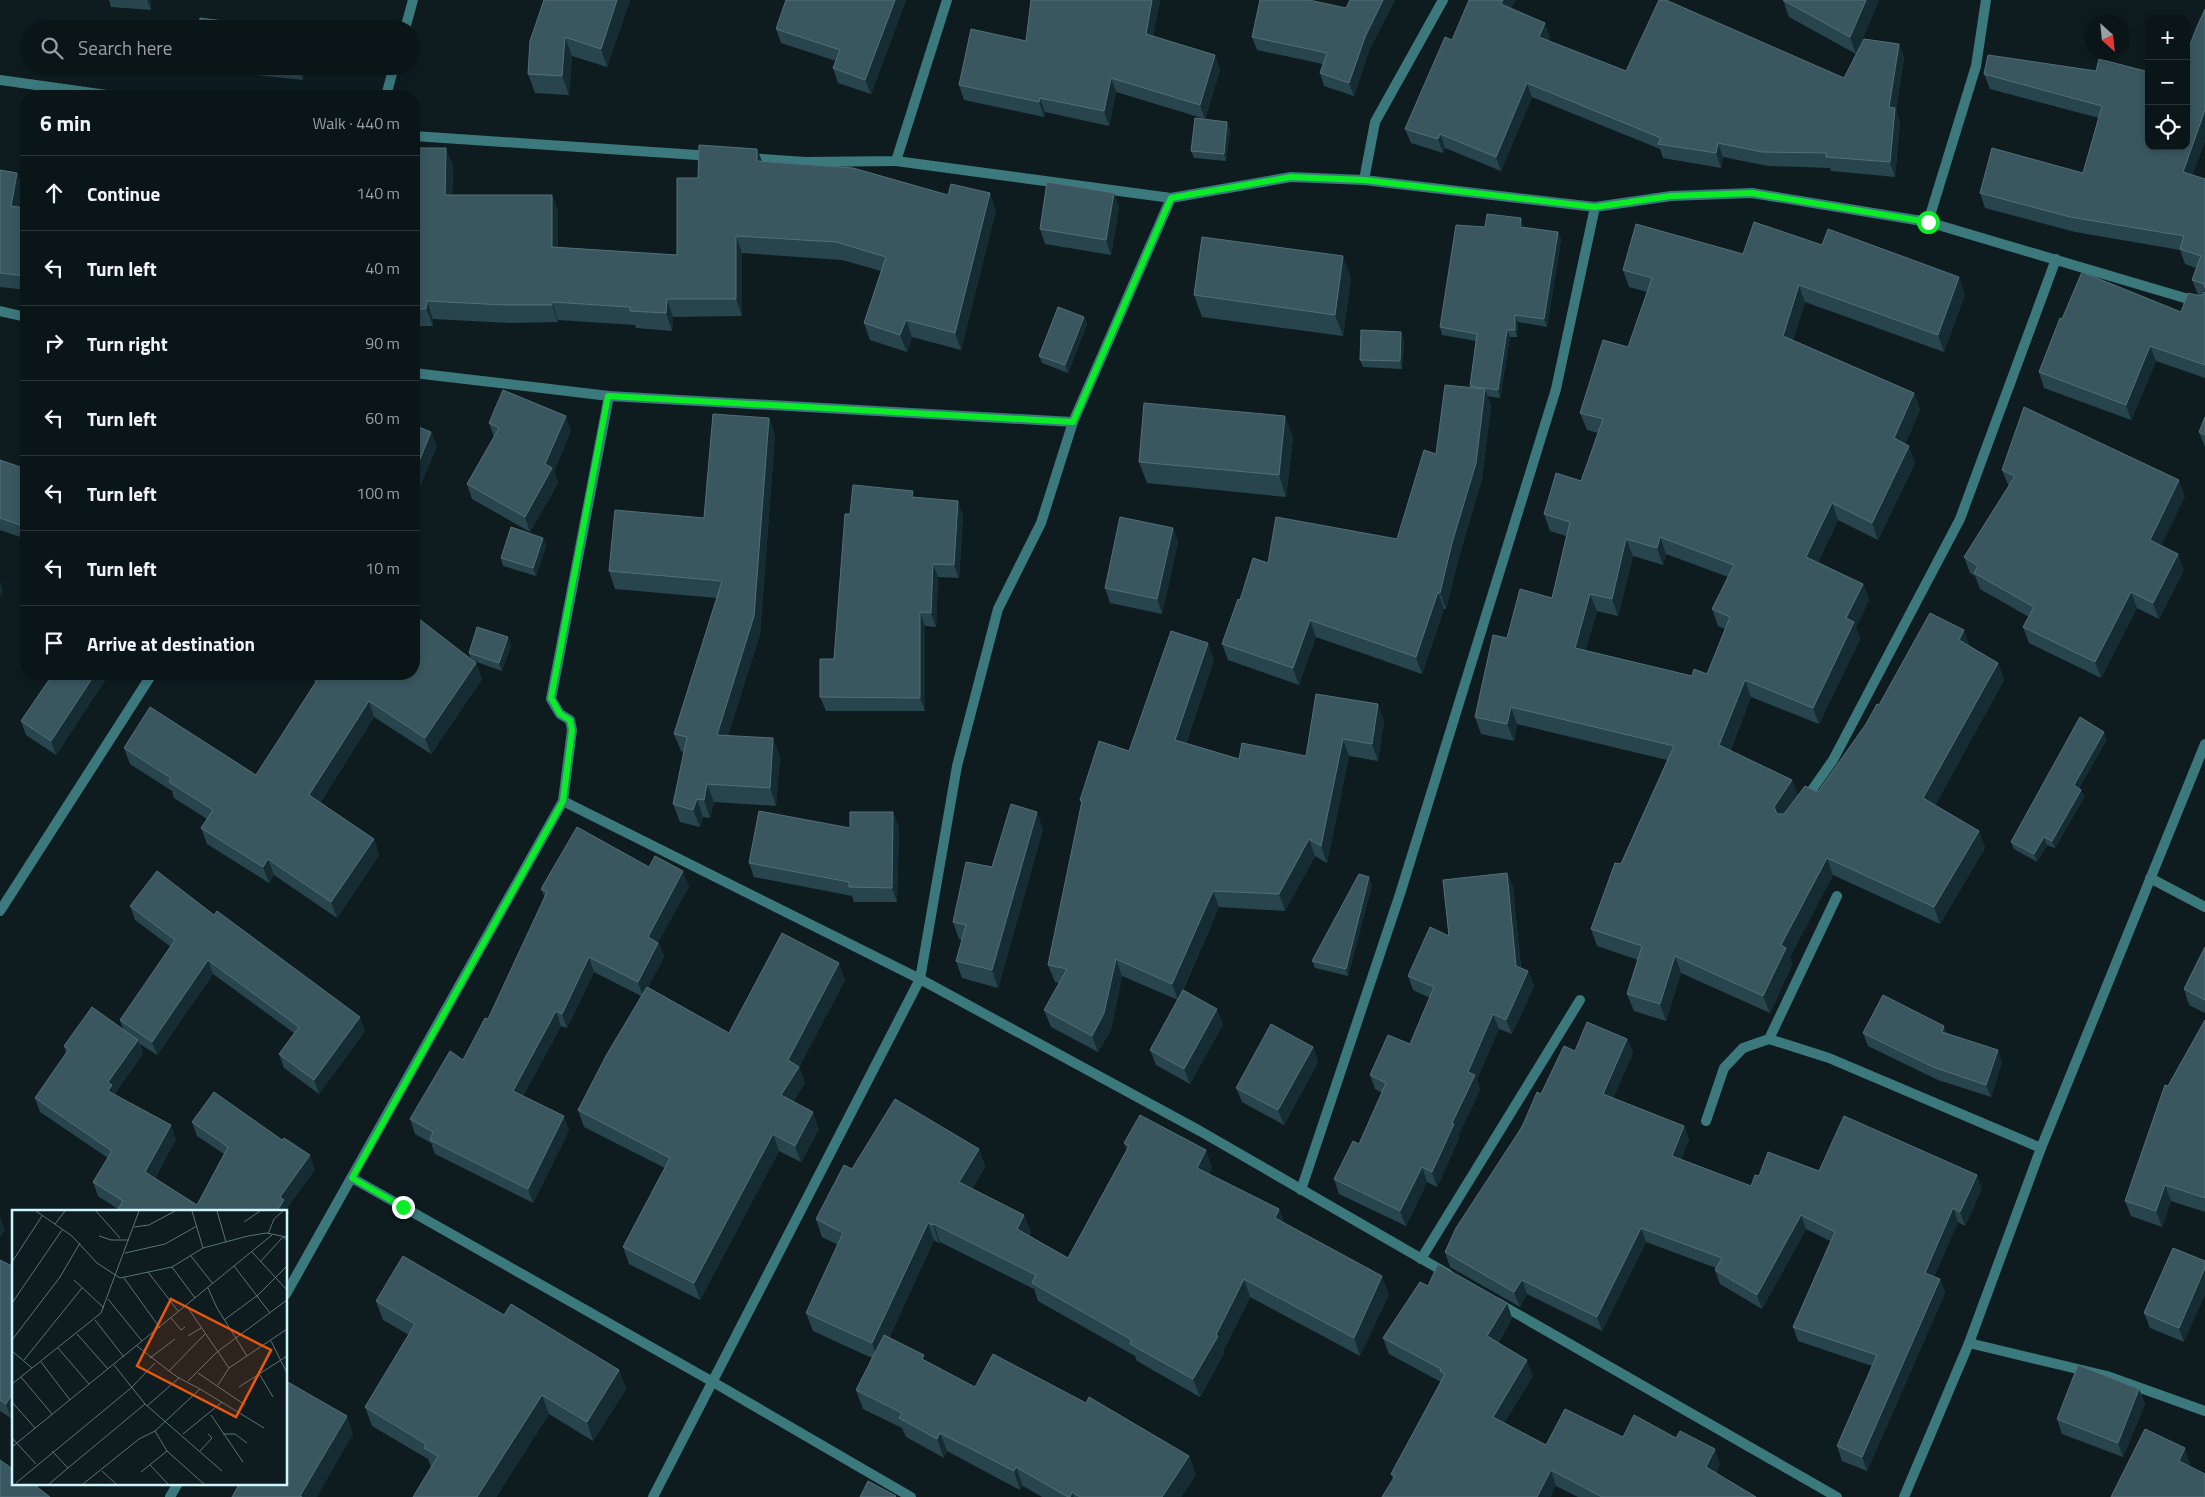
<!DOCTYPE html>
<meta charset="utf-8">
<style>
:root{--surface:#0a1518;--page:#182225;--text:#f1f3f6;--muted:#999fa2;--line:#2a3437}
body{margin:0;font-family:"Titillium Web",sans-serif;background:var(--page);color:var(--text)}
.controls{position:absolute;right:15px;top:15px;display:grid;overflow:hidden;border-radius:10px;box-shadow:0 2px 8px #0003}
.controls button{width:45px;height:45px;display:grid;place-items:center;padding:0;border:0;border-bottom:1px solid var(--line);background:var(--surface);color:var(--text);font:25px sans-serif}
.compass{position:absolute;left:2085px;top:15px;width:45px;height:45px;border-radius:50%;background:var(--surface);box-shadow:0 2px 8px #0003;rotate:153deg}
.stop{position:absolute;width:15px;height:15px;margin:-11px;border:4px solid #0bed27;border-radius:50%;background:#fff}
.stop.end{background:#0bed27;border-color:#fff;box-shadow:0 1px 5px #0008}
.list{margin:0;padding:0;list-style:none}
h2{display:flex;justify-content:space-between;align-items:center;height:65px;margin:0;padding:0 20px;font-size:21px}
h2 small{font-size:16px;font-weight:400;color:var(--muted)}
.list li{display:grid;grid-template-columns:32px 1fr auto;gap:15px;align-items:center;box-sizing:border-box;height:75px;padding:0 20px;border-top:1px solid var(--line)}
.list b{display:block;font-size:19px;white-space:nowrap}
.list em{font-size:16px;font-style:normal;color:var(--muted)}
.icon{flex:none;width:28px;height:28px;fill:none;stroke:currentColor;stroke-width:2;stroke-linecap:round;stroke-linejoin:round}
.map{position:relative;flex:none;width:2205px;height:1497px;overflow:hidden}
.search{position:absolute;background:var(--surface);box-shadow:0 2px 8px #0003;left:20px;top:20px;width:400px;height:55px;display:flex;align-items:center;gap:12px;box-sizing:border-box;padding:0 18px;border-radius:28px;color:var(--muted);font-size:19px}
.panel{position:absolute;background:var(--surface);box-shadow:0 2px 8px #0003;left:20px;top:90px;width:400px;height:590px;border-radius:20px}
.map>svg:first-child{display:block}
</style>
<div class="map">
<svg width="2205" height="1497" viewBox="0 0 2205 1497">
<rect width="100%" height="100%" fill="#0e1c20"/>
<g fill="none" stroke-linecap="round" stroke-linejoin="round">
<!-- minor -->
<g stroke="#3b797d" stroke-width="10">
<polyline points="405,29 413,0"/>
<polyline points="0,80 114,96"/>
<polyline points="386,96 394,66"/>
<polyline points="414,136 712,156"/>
<polyline points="749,158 806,162 896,161 947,0"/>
<polyline points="896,161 1171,198 1291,177 1364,180 1375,122 1443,0"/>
<polyline points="1595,207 1671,196 1752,193 1928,222 2205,304"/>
<polyline points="1928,222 1976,66 1986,0"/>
<polyline points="0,311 26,317"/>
<polyline points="414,373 609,396 1073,422"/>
<polyline points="1805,800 1833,760 1960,519 2056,259"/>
<polyline points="563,801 920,979 1200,1131 1448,1274"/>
<polyline points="2150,878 2205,907"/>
<polyline points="0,911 152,674"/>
<polyline points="1769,1039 1837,896"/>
<polyline points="1706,1121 1724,1068 1743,1048 1769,1039 1829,1058 2041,1148"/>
<polyline points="352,1178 713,1382 911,1497"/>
<polyline points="1301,1190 1400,894 1556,389 1595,207 1364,180"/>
<polyline points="1421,1259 1580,1000"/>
<polyline points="286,1294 563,801 572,730 570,720 560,714 551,699 609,396"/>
<polyline points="1498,1303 1837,1497"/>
<polyline points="1969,1343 2107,1376 2205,1411"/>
<polyline points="170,1497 178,1483"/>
<polyline points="653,1497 920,979 957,766 998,609 1041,523 1073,422 1171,198"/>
<polyline points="1904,1497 1969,1343 2041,1148 2205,744"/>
</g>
</g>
<!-- wall -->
<g fill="#28444d" fill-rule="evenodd">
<polygon points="109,0 151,0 151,10 111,7"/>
<polygon points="630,0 607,67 572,56 569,95 535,93 528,74 530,41"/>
<polygon points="786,0 906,0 871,94 838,83 833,68 836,61 781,43 776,29"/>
<polygon points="1031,0 1160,0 1153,36 1220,70 1205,119 1116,92 1109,126 1045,112 1044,117 964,100 959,85 1026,41"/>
<polygon points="1350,0 1395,0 1369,50 1354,96 1324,86 1320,73 1323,64 1257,50 1252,37 1346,8"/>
<polygon points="1783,0 1879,0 1857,52 1899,44 1904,58 1896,110 1900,122 1895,177 1831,171 1830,168 1768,166 1723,157 1721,168 1663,158 1660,149 1532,97 1501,171 1445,148 1443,153 1411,143 1405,129 1452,40 1511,9 1550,37 1548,41 1626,71 1844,78 1856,54 1789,17"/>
<polygon points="2205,9 2205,141 2192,175 2205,179 2205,378 2156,361 2131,420 2044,388 2039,372 2062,319 2181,312 2198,295 2192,280 2196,268 2185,264 2180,250 2075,232 1985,208 1980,193 2083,173 2099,118 1990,89 1984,74 2096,71 2186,146"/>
<polygon points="201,66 304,66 303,80 201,69"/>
<polygon points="1227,122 1230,130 1226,161 1194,158 1191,151"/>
<polygon points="414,148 453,165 452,195 552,195 558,212 558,247 677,255 698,178 762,162 996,210 961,350 912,337 907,352 870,340 864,323 881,271 842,260 742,253 742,316 673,317 672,331 636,328 635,325 558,320 558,322 510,323 433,319 433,326 414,326"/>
<polygon points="0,170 17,173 22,188 19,207 26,208 26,290 0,287"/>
<polygon points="1114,193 1119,208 1111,255 1045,244 1040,229"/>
<polygon points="1524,226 1524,227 1558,232 1561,240 1547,327 1518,322 1517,337 1510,337 1500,398 1487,396 1491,405 1482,479 1458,560 1446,609 1444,609 1422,674 1316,637 1299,685 1228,660 1222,644 1240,600 1268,563 1397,539 1436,454 1471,387 1470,386 1476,341 1442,335 1440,327 1485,227"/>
<path d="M1743,254L1965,294L1944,352L1805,302L1793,340L1914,393L1920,410L1905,444L1915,463L1878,540L1838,520L1818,562L1863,584L1869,600L1856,627L1860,639L1819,724L1751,697L1730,751L1792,780L1798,795L1818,792L1879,705L1969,646L1998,663L2004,680L1935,805L1979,831L1985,848L1940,924L1833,875L1790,957L1792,965L1770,1013L1681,973L1666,1021L1634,1011L1627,994L1638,960L1597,946L1591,929L1667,760L1517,724L1514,741L1481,734L1475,717L1507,638L1552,598L1566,536L1550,531L1544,514L1581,481L1598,433L1587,430L1580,413L1628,347L1647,292L1629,287L1623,270ZM1666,554L1728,577L1712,609L1718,626L1725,629L1707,674L1692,676L1585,651L1597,611L1618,616L1633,556L1663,565Z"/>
<polygon points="1351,278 1343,336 1202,317 1194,295"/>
<polygon points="1084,317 1087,324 1068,373 1042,363 1039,356"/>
<polygon points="1404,340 1402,369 1363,367 1360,360"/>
<polygon points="2205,417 2205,447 2199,432"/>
<polygon points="769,418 775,435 760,634 728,735 780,756 776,806 714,802 710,818 703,817 700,827 680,822 673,804 684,752 681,751 674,734 717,598 615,589 609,571 704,518"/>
<polygon points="489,423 571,431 554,471 558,483 530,532 472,499 467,484 494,437"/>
<polygon points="1293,437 1286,497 1147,483 1139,462"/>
<polygon points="0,460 26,469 26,539 0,530"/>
<polygon points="2002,470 2185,496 2161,545 2184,570 2159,619 2137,608 2101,678 2029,643 2023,627 2029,617 1980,589 1975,576 1970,573 1964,557 2009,487"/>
<polygon points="915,497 963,515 959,578 938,577 936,627 925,626 925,711 826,711 820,697 834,659 850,514"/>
<polygon points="1173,528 1178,542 1162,614 1110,603 1105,588"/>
<polygon points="543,538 546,546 536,576 503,566 501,558"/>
<polygon points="511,645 502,671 474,661 476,663 482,679 431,754 374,717 320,803 374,839 379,855 337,918 274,875 269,883 207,844 201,828 207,819 174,798 172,791 130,764 124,748 256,775 316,682 304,674 414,674 471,659 469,653"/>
<polygon points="1214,660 1186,743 1239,759 1306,756 1384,721 1378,761 1349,756 1327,863 1315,856 1285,911 1219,907 1180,997 1223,1024 1190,1084 1156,1065 1150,1050 1178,1000 1122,976 1111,1030 1098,1052 1051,1027 1044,1010 1059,983 1055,982 1048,965 1082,806 1080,800 1129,751"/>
<polygon points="53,674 109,674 56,755 26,735 21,721"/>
<polygon points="2107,739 2079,788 2084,797 2055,848 2047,845 2037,862 2014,849 2011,842"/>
<polygon points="899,827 897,902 854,902 852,896 754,877 749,863 850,828"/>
<polygon points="1043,829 998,988 962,978 956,961 962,940 959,939 953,922 992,867"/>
<polygon points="649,867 689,886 658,942 664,957 648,987 729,1033 845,980 799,1067 805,1083 793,1102 819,1129 801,1162 779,1151 700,1300 629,1264 623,1247 665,1168 584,1127 578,1110 641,996 594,972 567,1028 561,1026 523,1096 569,1130 533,1203 435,1154 431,1143 415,1134 410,1119 463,1060 488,1019 545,898 541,889"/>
<polygon points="1507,873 1513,887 1521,968 1528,971 1534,986 1512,1034 1499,1029 1477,1079 1480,1090 1458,1136 1459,1138 1437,1187 1427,1182 1406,1226 1339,1194 1334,1179 1359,1144 1382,1093 1375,1089 1370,1075 1410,1044 1430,998 1413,990 1408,976 1449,936"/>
<polygon points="1372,885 1348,976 1315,968 1312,961"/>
<polygon points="130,906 365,1031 319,1094 284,1068 279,1054 294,1033 213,974 157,1055 140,1044 143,1054 115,1093 116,1095 176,1139 155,1178 197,1205 224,1154 197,1136 192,1122 315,1169 287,1208 289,1214 118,1209 98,1196 93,1182 108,1158 40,1112 35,1098 66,1053 64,1046 123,1029 120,1020 171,947 135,920"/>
<polygon points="2205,947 2205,1013 2189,1005 2184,989"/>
<polygon points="2205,1020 2205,1212 2171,1201 2162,1227 2131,1216 2125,1201 2168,1086"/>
<polygon points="1863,1033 1947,1033 2002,1062 1991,1097 1938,1080 1868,1046"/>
<polygon points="1627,1039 1633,1053 1613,1098 1684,1126 1689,1140 1681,1159 1751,1186 1759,1176 1819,1171 1982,1189 1965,1226 1958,1222 1934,1277 1940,1279 1945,1293 1867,1471 1842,1461 1837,1446 1872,1366 1798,1341 1793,1327 1830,1241 1806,1229 1762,1309 1720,1284 1715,1270 1716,1268 1646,1242 1602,1331 1527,1294 1520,1307 1450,1267 1445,1252 1541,1094 1575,1051"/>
<polygon points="1313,1047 1318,1062 1284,1125 1242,1102 1236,1088"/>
<polygon points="1124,1143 1212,1168 1209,1174 1279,1209 1284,1223 1389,1294 1360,1356 1250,1297 1223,1351 1224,1353 1200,1397 1137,1361 1135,1356 1038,1301 1034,1289 940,1242 939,1243 934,1240 889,1338 926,1362 975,1387 1086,1403 1189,1456 1196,1475 1181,1497 1042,1497 1023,1486 1020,1490 947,1451 944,1458 906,1437 902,1428 863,1409 856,1390 872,1358 813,1331 806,1313 838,1245 822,1237 816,1219 852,1169 979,1149 985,1167 972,1189 1024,1215 1031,1233 1029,1236 1068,1258 1127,1150"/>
<polygon points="2173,1248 2184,1342 2150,1328 2144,1313"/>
<polygon points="0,1260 14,1267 14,1414 11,1418 0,1411"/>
<polygon points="1428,1286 1507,1303 1512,1318 1498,1343 1533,1376 1504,1423 1546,1445 1623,1437 1720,1464 1716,1473 1756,1497 1578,1497 1556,1486 1393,1479 1391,1474 1441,1382 1389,1354 1383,1338"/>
<polygon points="376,1301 504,1315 619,1370 626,1389 593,1441 549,1414 496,1497 413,1497 431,1467 428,1459 372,1426 365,1407 409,1335 383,1320"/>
<polygon points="2139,1389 2145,1404 2123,1457 2062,1434 2057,1419"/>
</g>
<!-- shaded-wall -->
<g fill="#162c33">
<polygon points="147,0 151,0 151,10"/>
<polygon points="617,0 630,0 607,67 601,49"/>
<polygon points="895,0 906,0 871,94 865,80"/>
<polygon points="1152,0 1160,0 1151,48 1146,34"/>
<polygon points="1383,0 1395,0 1369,50 1354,96 1349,83 1365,37"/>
<polygon points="1503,0 1516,0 1506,18 1501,4"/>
<polygon points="1866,0 1879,0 1856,54 1850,37"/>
<polygon points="1545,23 1550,37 1544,51 1539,37"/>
<polygon points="565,37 572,56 569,95 562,76"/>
<polygon points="1899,44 1904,58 1896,110 1900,122 1895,177 1890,162 1889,107"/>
<polygon points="1215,55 1220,70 1205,119 1200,105"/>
<polygon points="298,66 304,66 303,80"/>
<polygon points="1111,78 1116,92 1109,126 1104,111"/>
<polygon points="1527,83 1532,97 1501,171 1496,157"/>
<polygon points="1040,98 1045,112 1044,117 1039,102"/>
<polygon points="2205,110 2205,141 2188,187 2183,172"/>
<polygon points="1227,122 1230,130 1226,161 1224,154"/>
<polygon points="1440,134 1445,148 1443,153 1438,139"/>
<polygon points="1718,143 1723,157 1721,168 1716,153"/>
<polygon points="446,148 453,165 451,212 445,195"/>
<polygon points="757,149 764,166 757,161"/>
<polygon points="17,173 22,188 17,221 11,206"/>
<polygon points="990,193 996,210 961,350 955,333"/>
<polygon points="1114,193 1119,208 1111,255 1106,240"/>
<polygon points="552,195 558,212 558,264 552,247"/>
<polygon points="1521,218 1524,226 1523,234 1520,227"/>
<polygon points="1558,232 1561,240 1547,327 1544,319"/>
<polygon points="736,236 742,253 742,316 736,299"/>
<polygon points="1343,256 1351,278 1343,336 1335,315"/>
<polygon points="1959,277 1965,294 1944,352 1938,335"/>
<polygon points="1799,285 1805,302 1789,353 1783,336"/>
<polygon points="667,299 673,317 672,331 666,313"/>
<polygon points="427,301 433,319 433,326 426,309"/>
<polygon points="552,302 558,320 558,322 552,305"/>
<polygon points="1515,315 1518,322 1517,337 1515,330"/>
<polygon points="1084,317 1087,324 1068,373 1065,365"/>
<polygon points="906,320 912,337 907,352 900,335"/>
<polygon points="1507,330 1510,337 1500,398 1498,390"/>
<polygon points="1401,332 1404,340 1402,369 1400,361"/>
<polygon points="2150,346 2156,361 2131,420 2126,405"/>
<polygon points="1485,389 1491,405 1482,479 1458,560 1446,609 1440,593"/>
<polygon points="1914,393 1920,410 1900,455 1894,438"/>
<polygon points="566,416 571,431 554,471 558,483 530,532 525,517 545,464"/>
<polygon points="1285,416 1293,437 1286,497 1279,475"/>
<polygon points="769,418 775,435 760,634 723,752 717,735"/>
<polygon points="431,432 437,447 414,501 414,474"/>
<polygon points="1909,446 1915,463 1878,540 1872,523"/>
<polygon points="2179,480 2185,496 2156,556 2150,540"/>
<polygon points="958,501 963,515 959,578 954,565"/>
<polygon points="1832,503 1838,520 1812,574 1806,557"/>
<polygon points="1173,528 1178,542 1162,614 1157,599"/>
<polygon points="1660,537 1666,554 1663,565 1657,548"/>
<polygon points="543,538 546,546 536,576 533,568"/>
<polygon points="1626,539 1633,556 1618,616 1612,599"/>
<polygon points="2178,554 2184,570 2159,619 2153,603"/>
<polygon points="933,564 938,577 936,627 931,613"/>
<polygon points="0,581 3,591 0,597"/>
<polygon points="1863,584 1869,600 1856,627 1860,639 1819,724 1813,708 1846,618"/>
<polygon points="1438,592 1444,609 1422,674 1416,657"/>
<polygon points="2131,592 2137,608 2101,678 2095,662"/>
<polygon points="1590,594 1597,611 1581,665 1575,648"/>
<polygon points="920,612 925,626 925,711 920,698"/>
<polygon points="1310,620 1316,637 1299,685 1293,668"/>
<polygon points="1964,630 1970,647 1959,640"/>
<polygon points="508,637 511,645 502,671 499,663"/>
<polygon points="1208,643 1214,660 1181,756 1175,740"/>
<polygon points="476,663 482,679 431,754 425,738"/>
<polygon points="1998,663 2004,680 1930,815 1923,798"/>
<polygon points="95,674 109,674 56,755 51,741"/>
<polygon points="1745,680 1751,697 1725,762 1719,745"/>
<polygon points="369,701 374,717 314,812 309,795"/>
<polygon points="1378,704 1384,721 1378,761 1372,744"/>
<polygon points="1511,707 1517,724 1514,741 1507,724"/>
<polygon points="2104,732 2107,739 2076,793 2074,785"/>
<polygon points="773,738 780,756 776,806 770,788"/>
<polygon points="1343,739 1349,756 1327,863 1321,846"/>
<polygon points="1792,780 1799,797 1780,824 1774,807"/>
<polygon points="707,784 714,802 710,818 704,800"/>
<polygon points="2081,790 2084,797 2055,848 2052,841"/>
<polygon points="697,799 703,817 700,827 693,810"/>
<polygon points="893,812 899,827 897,902 892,888"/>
<polygon points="1037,812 1043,829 998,988 992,970"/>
<polygon points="1979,831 1985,848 1940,924 1934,907"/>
<polygon points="2044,837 2047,845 2037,862 2034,854"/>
<polygon points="374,839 379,855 337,918 331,902"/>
<polygon points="1309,839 1315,856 1285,911 1279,894"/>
<polygon points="1827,858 1833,875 1790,957 1792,965 1770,1013 1763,996 1781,945"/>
<polygon points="268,859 274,875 269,883 263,867"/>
<polygon points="683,871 689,886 653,952 648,937"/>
<polygon points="1507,873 1513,887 1522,981 1516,966"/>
<polygon points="1369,877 1372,885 1348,976 1346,969"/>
<polygon points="1213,891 1219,907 1178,1000 1172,984"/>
<polygon points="658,943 664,957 643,997 638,982"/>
<polygon points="1675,956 1681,973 1666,1021 1660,1004"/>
<polygon points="589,957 594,972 567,1028 562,1014"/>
<polygon points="1116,959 1122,976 1111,1030 1098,1052 1092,1036"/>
<polygon points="208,960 213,974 157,1055 152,1042"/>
<polygon points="839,963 845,980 799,1067 805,1083 787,1112 781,1095 788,1060"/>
<polygon points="1528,971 1534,986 1512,1034 1506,1020"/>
<polygon points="1217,1009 1223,1024 1190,1084 1184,1069"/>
<polygon points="556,1011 561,1026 518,1105 513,1091"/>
<polygon points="1493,1014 1499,1029 1477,1079 1480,1090 1458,1136 1459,1138 1437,1187 1432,1172 1452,1123 1468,1072"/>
<polygon points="360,1017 365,1031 319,1094 314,1080"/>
<polygon points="1944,1026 1949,1039 1942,1032"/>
<polygon points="1627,1039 1633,1053 1608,1109 1603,1094"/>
<polygon points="138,1040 143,1054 115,1093 117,1099 108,1091 108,1082"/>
<polygon points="1313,1047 1318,1062 1284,1125 1278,1110"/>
<polygon points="1998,1050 2002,1062 1991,1097 1986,1085"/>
<polygon points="813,1112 819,1129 801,1162 795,1146"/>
<polygon points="564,1116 569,1130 533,1203 528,1189"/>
<polygon points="171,1125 176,1139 150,1186 145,1172"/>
<polygon points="1684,1126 1689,1140 1677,1170 1672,1156"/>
<polygon points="773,1134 779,1151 700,1300 694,1283"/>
<polygon points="979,1149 985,1167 965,1200 959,1182"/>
<polygon points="1206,1150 1212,1168 1203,1186 1197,1168"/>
<polygon points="310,1155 315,1169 287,1208 289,1214 286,1218 286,1211 277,1211 280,1197"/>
<polygon points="1422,1167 1427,1182 1406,1226 1400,1211"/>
<polygon points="1977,1175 1982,1189 1965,1226 1960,1212"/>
<polygon points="2165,1185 2171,1201 2162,1227 2156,1211"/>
<polygon points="1953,1208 1958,1222 1930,1287 1925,1273"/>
<polygon points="1279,1209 1285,1227 1275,1218"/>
<polygon points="1024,1215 1031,1233 1024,1247 1017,1229"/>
<polygon points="1801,1215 1806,1229 1762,1309 1757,1295"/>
<polygon points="0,1216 5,1230 0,1238"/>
<polygon points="928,1223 934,1240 878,1361 872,1343"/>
<polygon points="934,1224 940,1242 939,1243 933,1225"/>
<polygon points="1641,1228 1646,1242 1602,1331 1597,1317"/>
<polygon points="2205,1268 2205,1295 2184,1342 2179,1328"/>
<polygon points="1382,1276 1389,1294 1360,1356 1354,1338"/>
<polygon points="1244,1279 1250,1297 1223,1351 1224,1353 1200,1397 1193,1379"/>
<polygon points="1940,1279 1945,1293 1867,1471 1862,1457"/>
<polygon points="1522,1280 1527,1294 1520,1307 1514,1292"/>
<polygon points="1507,1303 1512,1318 1492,1352 1487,1336"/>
<polygon points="1527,1360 1533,1376 1499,1432 1493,1417"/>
<polygon points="619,1370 626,1389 593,1441 587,1422"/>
<polygon points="2139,1389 2145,1404 2123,1457 2118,1443"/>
<polygon points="14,1391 14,1414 11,1418 6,1404"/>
<polygon points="542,1395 549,1414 496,1497 477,1497"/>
<polygon points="347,1416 353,1434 317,1497 300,1497 300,1496"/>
<polygon points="940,1433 947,1451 944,1458 937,1439"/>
<polygon points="2185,1448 2190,1464 2184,1476 2179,1461"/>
<polygon points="1715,1449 1720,1464 1711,1482 1706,1467"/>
<polygon points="1189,1456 1196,1475 1181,1497 1162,1497"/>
<polygon points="1016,1467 1023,1486 1020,1490 1014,1471"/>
<polygon points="1551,1470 1556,1486 1551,1497 1537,1497"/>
<polygon points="1072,1492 1074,1497 1070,1497"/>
</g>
<!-- building -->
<g fill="#3a5760" stroke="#517079" fill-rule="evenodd">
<polygon points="544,0 617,0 601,49 565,37 562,76 528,74 530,41"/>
<polygon points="786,0 895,0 865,80 833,68 840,50 776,29"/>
<polygon points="1031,0 1152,0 1146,34 1215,55 1200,105 1111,78 1104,111 1040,98 1039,102 959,85 971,29 1026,41"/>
<polygon points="1260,0 1309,0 1346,8 1350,0 1383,0 1365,37 1349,83 1320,73 1327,53 1252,37"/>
<polygon points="1469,0 1503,0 1501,4 1545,23 1539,37 1626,71 1659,0 1666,0 1844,78 1864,39 1899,44 1889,107 1895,108 1890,162 1826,157 1826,153 1762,152 1718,143 1716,153 1658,144 1661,138 1527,83 1496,157 1440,134 1438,139 1405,129 1445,37 1452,40"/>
<polygon points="1783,0 1866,0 1850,37"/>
<polygon points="2205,9 2205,110 2183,172 2205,179 2205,288 2204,284 2192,280 2201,256 2180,249 2184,236 2070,217 1980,193 1992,148 2083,173 2102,106 1984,74 1988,55 2096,71 2099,59 2149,72 2149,146 2186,146 2186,55 2196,29"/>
<polygon points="200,18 288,29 199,29"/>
<polygon points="1195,118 1227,122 1224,154 1191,151"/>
<polygon points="699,145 757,149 757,161 853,168 948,195 951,184 990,193 955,333 906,320 900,335 864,323 886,257 836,242 736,236 736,299 667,299 666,313 630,311 630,307 552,302 552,305 504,305 427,301 426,309 414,309 414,148 446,148 445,195 552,195 552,247 677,255 677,178 698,178"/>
<polygon points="0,170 17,173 11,206 26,208 26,276 0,273"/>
<polygon points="1047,182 1114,193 1106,240 1040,229"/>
<polygon points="1487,214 1521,218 1520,227 1558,232 1544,319 1515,315 1515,330 1507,330 1498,390 1470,386 1477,334 1440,327 1456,225 1485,227"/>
<path d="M1754,222L1822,245L1828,229L1959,277L1938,335L1799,285L1783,336L1914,393L1894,438L1909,446L1872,523L1832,503L1806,557L1863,584L1846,618L1854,622L1813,708L1745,680L1719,745L1792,780L1774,807L1777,814H1784L1805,786L1818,792L1866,724L1877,704L1879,705L1930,613L1964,630L1959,640L1998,663L1923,798L1979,831L1934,907L1827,858L1781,945L1786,948L1763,996L1675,956L1660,1004L1627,994L1642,946L1591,929L1615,863L1621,864L1674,746L1511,707L1507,724L1475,717L1493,635L1507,638L1520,589L1552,598L1570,522L1544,514L1556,473L1581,481L1603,419L1580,413L1603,340L1628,347L1652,278L1623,270L1636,224L1743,254ZM1660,537L1734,565L1712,609L1730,617L1707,674L1694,669L1692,676L1575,648L1590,594L1612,599L1626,539L1657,548Z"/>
<polygon points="1202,237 1343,256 1335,315 1194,295"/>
<polygon points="2082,272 2181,312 2188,293 2201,296 2205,292 2205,365 2150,346 2126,405 2039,372 2060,318 2062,319"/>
<polygon points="1058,307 1084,317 1065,365 1039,356"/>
<polygon points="1361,330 1401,332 1400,361 1360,360"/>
<polygon points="1445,385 1485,389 1476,463 1452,543 1440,593 1438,592 1416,657 1310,620 1293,668 1222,644 1238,599 1240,600 1253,558 1268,563 1276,517 1397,539 1424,450 1436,454"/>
<polygon points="503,390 566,416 545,464 552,468 525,517 467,484 499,428 489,423"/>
<polygon points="1144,403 1285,416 1279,475 1139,462"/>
<polygon points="2024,407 2179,480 2150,540 2178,554 2153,603 2131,592 2095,662 2023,627 2034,607 1974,573 1978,566 1964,557 2015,476 2002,470"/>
<polygon points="713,414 769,418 754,616 717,735 773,738 770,788 707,784 704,800 697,799 693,810 673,804 687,737 674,734 722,581 609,571 615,510 704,518"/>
<polygon points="2205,417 2205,435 2199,432"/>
<polygon points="414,425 431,432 414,474"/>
<polygon points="0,460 26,469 26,527 0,518"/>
<polygon points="853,485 913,491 912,497 958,501 954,565 933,564 931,613 920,612 920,698 820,697 820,659 834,659 845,514 850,514"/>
<polygon points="1120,517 1173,528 1157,599 1105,588"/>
<polygon points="511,527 543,538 533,568 501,558"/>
<polygon points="414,615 476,663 425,738 369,701 309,795 374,839 331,902 268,859 263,867 201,828 213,810 169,782 171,778 124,748 150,707 256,775 321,674 414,674"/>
<polygon points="477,627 508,637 499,663 469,653"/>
<polygon points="1171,631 1208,643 1175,740 1239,759 1242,743 1306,756 1316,694 1378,704 1372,744 1343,739 1321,846 1309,839 1279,894 1213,891 1172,984 1116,959 1104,1013 1092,1036 1044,1010 1067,969 1048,965 1082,801 1080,800 1099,741 1129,751"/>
<polygon points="53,674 95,674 51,741 21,721"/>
<polygon points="2080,717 2104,732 2074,785 2081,790 2052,841 2044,837 2034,854 2011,842"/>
<polygon points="1011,804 1037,812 992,970 956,961 966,925 953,922 966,862 992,867"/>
<polygon points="759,811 850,828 850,812 893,812 892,888 849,887 849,882 749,863"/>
<polygon points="577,827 649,867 655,856 683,871 648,937 658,943 638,982 589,957 562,1014 556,1011 513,1091 564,1116 528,1189 430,1140 433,1132 410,1119 450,1051 463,1060 485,1018 488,1019 547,892 541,889"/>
<polygon points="157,871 214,915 217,911 360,1017 314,1080 279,1054 299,1027 208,960 152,1042 120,1020 175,940 130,906"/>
<polygon points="1507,873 1516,966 1528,971 1506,1020 1493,1014 1468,1072 1475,1075 1452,1123 1454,1124 1432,1172 1422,1167 1400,1211 1334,1179 1353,1141 1359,1144 1386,1083 1370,1075 1388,1035 1410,1044 1434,987 1408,976 1430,927 1449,936 1443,880"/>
<polygon points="1359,874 1369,877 1346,969 1312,961"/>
<polygon points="782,933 839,963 788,1060 799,1067 781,1095 813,1112 795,1146 773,1134 694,1283 623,1247 670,1158 578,1110 607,1054 647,987 729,1033"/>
<polygon points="2205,947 2205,1000 2184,989"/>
<polygon points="1183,990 1217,1009 1184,1069 1150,1050"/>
<polygon points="1883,995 1944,1026 1942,1032 1998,1050 1986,1085 1933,1067 1863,1033"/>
<polygon points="92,1007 138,1040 108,1082 112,1085 108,1091 171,1125 145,1172 197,1205 228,1147 192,1122 214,1092 282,1140 284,1138 310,1155 280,1197 284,1200 277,1211 117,1211 123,1201 93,1182 112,1151 35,1098 69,1049 64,1046"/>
<polygon points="2205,1020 2205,1198 2165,1185 2156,1211 2125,1201 2165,1085 2168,1086"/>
<polygon points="1587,1022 1627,1039 1603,1094 1684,1126 1672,1156 1751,1186 1755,1175 1759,1176 1768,1152 1819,1171 1844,1116 1977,1175 1960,1212 1953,1208 1925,1273 1940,1279 1862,1457 1837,1446 1877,1355 1793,1327 1835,1232 1801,1215 1757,1295 1715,1270 1722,1258 1641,1228 1597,1317 1522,1280 1514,1292 1445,1252 1456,1228 1522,1127 1537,1092 1541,1094 1564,1046 1575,1051"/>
<polygon points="1271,1024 1313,1047 1278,1110 1236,1088"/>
<polygon points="895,1099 979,1149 959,1182 1024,1215 1017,1229 1068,1258 1129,1146 1124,1143 1140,1115 1206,1150 1197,1168 1279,1209 1275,1218 1382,1276 1354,1338 1244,1279 1216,1335 1218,1336 1193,1379 1130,1344 1132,1340 1032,1283 1036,1275 934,1224 933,1225 928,1223 872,1343 806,1313 843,1233 816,1219 844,1165 852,1169"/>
<polygon points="2173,1248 2205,1261 2205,1268 2179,1328 2144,1313"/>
<polygon points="403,1256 504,1315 511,1304 619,1370 587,1422 542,1395 477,1497 413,1497 438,1456 424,1448 426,1444 365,1407 415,1324 376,1301"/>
<polygon points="0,1260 14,1267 14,1391 6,1404 0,1400"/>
<polygon points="1438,1264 1507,1303 1487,1336 1527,1360 1493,1417 1546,1445 1565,1409 1623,1437 1634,1415 1676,1438 1680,1431 1715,1449 1706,1467 1756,1497 1602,1497 1551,1470 1537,1497 1382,1497 1395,1476 1391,1474 1445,1374 1440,1371 1441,1369 1383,1338 1420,1282 1428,1286"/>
<polygon points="884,1335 924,1355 922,1359 975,1387 993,1354 1086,1403 1089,1397 1189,1456 1162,1497 1080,1497 1072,1492 1070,1497 1068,1497 1016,1467 1014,1471 940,1433 937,1439 899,1418 902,1413 856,1390"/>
<polygon points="2078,1365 2139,1389 2118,1443 2057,1419"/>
<polygon points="286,1381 347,1416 300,1496 302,1497 232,1497 240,1483 286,1483"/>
<polygon points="2145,1429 2185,1448 2179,1461 2205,1474 2205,1497 2111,1497"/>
<polygon points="0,1460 14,1470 14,1483 32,1483 50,1497 0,1497"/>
<polygon points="868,1481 896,1496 895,1497 860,1497"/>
</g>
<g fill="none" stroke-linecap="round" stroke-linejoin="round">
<!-- route -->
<polyline stroke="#0bed27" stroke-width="6" points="403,1207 352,1178 563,801 572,730 570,720 560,714 551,698 608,396 1073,422 1171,198 1291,177 1364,180 1595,207 1671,196 1752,193 1928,222"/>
</g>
<!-- overview -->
<g transform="translate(12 1210)">
<rect width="275" height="275" fill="#0e1c20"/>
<path fill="none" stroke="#5b7378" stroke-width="1" d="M24,1L60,26L85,53L108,68L160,57L191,38L236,26L254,23L275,27M84,1L108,28M180,1L191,38M205,1L214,32M232,12L248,1M43,14L53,1M122,17L137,15L163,1M256,24L262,9L271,1M87,26L99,30H117M240,42L275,80M113,43L153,34L185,16M179,46L201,74M0,52L30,6M248,52L271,27L275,30M222,56L258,103M160,57L183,88M136,62L166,101M112,68L148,118M62,70L92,98M196,78L205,98L235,146M96,89L130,131M0,93L50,20M174,95L217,158M159,108L169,120L173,117M83,110L112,147M212,110L246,85L275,56M65,124L96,159M176,126L189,118M0,130L48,67L68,33M259,131L275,163M125,136L157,161M46,138L77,174M0,141L20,158M138,148L163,129M12,150L70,78M29,152L58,190M102,155L133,194L210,261M186,163L233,195M248,165L261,187M9,167L40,204M167,168L157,161L193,124M176,171L205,142L275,90M0,174L89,103L127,1M206,175L217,158L275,119M227,177L275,146M0,192L23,218M135,196L167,168L188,179M199,205L231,252M143,221L155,241L192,274M171,224L210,192M211,224H223L235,233M0,228L24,254M0,237L260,25M40,241L56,258L133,194M188,241L200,228L196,224M138,255L156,274M90,261L104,274M129,262L155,241M4,273L119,178L143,153M37,274L56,258M71,274L127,229L143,221L188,179L252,218"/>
<path fill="#e8590c" fill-opacity="0.15" stroke="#e8590c" stroke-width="2.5" d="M159,89L259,140L224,207L125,156Z"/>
<rect width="275" height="275" fill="none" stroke="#cff6fd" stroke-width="2.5"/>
</g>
</svg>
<div class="controls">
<button>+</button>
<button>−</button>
<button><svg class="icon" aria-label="locate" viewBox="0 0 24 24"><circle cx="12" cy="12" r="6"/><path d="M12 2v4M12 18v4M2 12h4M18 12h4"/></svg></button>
</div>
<svg class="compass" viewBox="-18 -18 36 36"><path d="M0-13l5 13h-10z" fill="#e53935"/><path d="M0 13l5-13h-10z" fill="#999fa2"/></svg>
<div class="stop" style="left:1928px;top:222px"></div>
<div class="stop end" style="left:403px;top:1207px"></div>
<div class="search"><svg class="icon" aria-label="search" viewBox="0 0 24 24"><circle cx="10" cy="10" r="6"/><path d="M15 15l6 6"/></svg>Search here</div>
<section class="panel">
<h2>6 min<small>Walk · 440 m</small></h2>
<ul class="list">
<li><svg class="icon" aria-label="ahead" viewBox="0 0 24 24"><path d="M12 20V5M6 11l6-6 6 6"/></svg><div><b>Continue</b></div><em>140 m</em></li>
<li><svg class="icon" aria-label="left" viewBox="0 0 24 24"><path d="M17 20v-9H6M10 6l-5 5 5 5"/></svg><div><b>Turn left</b></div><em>40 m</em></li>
<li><svg class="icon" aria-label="right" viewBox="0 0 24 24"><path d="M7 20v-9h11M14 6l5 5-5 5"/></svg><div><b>Turn right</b></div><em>90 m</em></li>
<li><svg class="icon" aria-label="left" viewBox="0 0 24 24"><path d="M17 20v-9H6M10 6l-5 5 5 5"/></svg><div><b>Turn left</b></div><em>60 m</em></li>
<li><svg class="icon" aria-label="left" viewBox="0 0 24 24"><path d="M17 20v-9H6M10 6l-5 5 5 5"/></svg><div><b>Turn left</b></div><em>100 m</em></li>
<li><svg class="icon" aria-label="left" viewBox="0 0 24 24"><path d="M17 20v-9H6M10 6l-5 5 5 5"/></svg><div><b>Turn left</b></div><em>10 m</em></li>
<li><svg class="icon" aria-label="arrive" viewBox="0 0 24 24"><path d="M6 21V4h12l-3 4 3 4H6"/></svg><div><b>Arrive at destination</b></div></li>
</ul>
</section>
</div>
